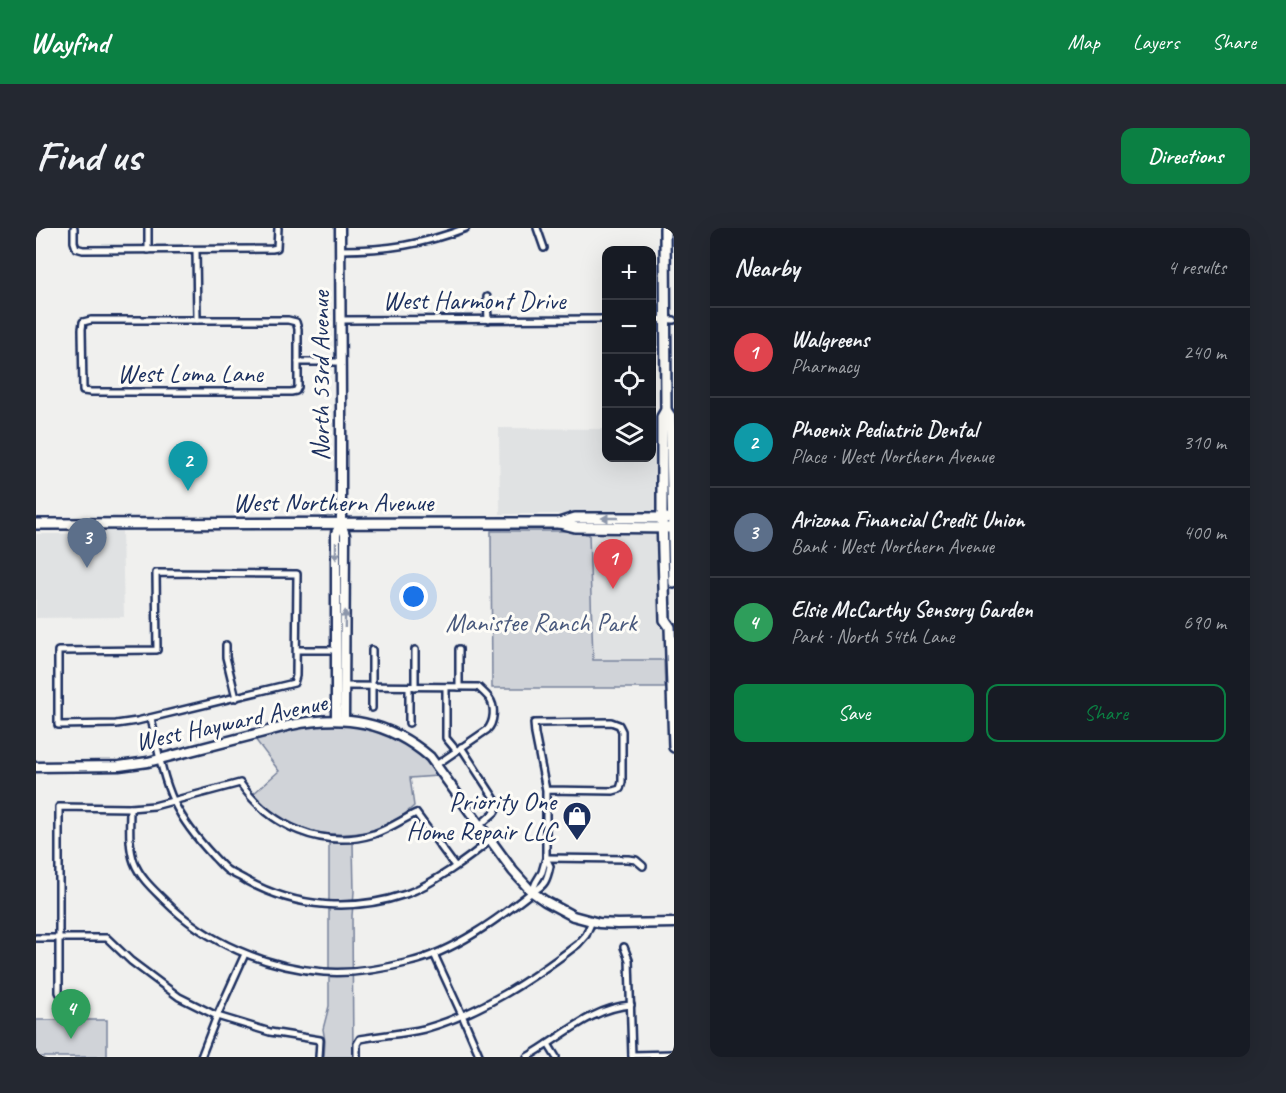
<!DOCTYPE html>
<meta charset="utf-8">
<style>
:root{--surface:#171b24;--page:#242831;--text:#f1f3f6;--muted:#9ea1a6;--line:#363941;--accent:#0b8043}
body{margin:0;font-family:Caveat,sans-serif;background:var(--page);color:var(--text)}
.controls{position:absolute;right:18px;top:18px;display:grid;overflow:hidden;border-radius:12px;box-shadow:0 6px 24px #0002}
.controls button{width:54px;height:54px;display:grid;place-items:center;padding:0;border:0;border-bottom:2px solid var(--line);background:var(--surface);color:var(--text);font:30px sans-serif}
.you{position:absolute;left:378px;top:369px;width:21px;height:21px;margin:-15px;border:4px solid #fff;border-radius:50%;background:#1a73e8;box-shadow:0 0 0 9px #1a73e833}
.badge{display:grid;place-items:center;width:39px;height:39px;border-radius:50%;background:var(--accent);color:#fff;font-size:20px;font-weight:700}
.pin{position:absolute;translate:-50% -50px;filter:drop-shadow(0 2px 3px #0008)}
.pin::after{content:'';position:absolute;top:32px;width:21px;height:18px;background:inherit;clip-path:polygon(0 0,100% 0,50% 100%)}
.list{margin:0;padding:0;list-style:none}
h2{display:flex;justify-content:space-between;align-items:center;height:78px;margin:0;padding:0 24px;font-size:26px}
h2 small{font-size:20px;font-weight:400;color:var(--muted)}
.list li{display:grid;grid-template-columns:39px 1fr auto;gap:18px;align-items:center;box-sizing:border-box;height:90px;padding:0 24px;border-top:2px solid var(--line)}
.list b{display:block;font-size:22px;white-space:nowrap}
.list p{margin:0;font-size:20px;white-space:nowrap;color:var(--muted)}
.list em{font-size:20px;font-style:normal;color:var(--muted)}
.actions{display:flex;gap:12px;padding:18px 24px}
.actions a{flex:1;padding:14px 0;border:2px solid var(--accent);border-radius:12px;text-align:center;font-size:21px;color:var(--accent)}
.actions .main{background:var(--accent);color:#fff}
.icon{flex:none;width:33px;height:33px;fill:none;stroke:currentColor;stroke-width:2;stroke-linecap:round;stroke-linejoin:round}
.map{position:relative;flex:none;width:638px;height:829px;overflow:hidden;border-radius:12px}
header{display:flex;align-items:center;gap:36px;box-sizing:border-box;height:84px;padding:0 30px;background:var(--accent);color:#fff}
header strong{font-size:28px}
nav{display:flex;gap:33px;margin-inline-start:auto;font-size:21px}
.intro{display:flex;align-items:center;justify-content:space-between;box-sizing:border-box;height:144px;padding:0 36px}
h1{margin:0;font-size:42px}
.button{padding:15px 27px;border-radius:12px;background:var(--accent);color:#fff;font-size:21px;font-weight:700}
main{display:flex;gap:36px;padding:0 36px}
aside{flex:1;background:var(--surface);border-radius:12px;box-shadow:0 6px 24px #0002}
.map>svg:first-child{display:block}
</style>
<header>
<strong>Wayfind</strong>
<nav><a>Map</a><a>Layers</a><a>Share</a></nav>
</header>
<div class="intro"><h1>Find us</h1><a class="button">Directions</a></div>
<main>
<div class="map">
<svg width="638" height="829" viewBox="0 0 638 829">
<rect width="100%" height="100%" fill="#f0f0ee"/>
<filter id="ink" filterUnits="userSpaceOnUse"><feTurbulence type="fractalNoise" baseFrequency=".0167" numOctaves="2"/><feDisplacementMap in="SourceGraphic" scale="12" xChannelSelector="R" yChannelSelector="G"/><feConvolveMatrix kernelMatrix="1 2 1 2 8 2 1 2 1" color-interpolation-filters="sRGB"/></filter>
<g filter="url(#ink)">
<!-- built -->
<g fill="#e0e2e3">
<polygon points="463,200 570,201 570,230 616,230 616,201 622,201 623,275 621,280 616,285 610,286 464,286"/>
<polygon points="64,302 86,302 88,389 0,390 0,306 47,306"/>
<polygon points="613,305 617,306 621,311 622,370 626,385 628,432 556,432 553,306"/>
</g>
<!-- green -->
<g fill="#d0d3d8" stroke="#76819b" stroke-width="1.5">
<polygon points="455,303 545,303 550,306 553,306 557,432 628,432 629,460 456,460"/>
<path d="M284,497C321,497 359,501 386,529C392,535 396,542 401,548L374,550L378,578C339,615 279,614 237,585C229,580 223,572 217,566L243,543L219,511L267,499Z"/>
<polygon points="293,615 317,615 318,664 316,688 317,829 288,829 289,813 287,801 293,778"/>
<rect x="0" y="792" width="71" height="37"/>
</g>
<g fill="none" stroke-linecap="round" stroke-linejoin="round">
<!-- street casing -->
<g stroke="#1b2f5e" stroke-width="10">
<g id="street">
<polyline points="38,0 38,14 40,20 47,22 236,21 241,20 242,0"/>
<polyline points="112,0 112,22"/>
<polyline points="501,0 508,20"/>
<polyline points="160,22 161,92"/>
<path d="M304,22C352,22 385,17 430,0"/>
<polyline points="451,69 452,92"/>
<polyline points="616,91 638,92"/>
<polygon points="55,92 252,92 260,94 262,101 262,159 260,163 255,164 55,164 47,163 46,101 47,94"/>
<polyline points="305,92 570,91"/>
<polyline points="262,134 305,134"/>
<polygon points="120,345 261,346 260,448 258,455 101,493 80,496 22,497 22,423 121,422"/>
<polyline points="190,417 190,429 200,470"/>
<polyline points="261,422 301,422"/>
<polyline points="336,422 336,480"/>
<path d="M308,458L442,459C446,463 450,466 453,470C460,479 458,495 451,502L400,537"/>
<polyline points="373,459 373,495"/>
<polyline points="379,459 379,422"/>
<polyline points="410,459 410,510 420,522"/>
<polyline points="423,459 423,421"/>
<path d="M115,490C121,517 126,549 138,574C148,595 162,612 178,629C182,633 186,638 191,642C197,646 205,649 211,653C260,680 317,684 370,666C395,657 434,630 454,612"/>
<polyline points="425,519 462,576 459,584 444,597"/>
<path d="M94,580C94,597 92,617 98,634C104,650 118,662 129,673C171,715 229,739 288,744C316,746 347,741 374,734C417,724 462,691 496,664C509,658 511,652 514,638L510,630"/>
<polyline points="510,630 592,631 600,632 607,638"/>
<polyline points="496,664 500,654 506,644 510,630 510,562 499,506 498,495 575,494 583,497 586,503 586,554 584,561 577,563 510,562"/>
<polyline points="0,710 71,710 95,733 143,769 181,788 234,804 284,812 283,829"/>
<polyline points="588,719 593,732 596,829"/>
<polyline points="398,726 426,787 444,829"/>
<path d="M31,779L23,764V579L94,580L118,578L204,555C234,598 286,622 338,606C353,601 366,592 380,585L419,638"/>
<polyline points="512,816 520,829"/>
<polyline points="596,827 638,826"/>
<polyline points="165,829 181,788 209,726"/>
<path d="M321,829V816L324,811C345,807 366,806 388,801C445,785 495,752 542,716L550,707L556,693"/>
<path d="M491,829C525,810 554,780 595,777"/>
</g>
</g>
<!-- secondary casing -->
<g stroke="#1b2f5e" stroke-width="13">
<g id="secondary">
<polyline points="304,0 305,176 305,295 309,307 308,492"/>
<polyline points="300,492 300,305 305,295"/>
<path d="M0,539L83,538L112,534L255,497C308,486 352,493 394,529L477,643L496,664L509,673L537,688L563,695L581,696L638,695"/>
</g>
</g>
<!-- primary casing -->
<g stroke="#1b2f5e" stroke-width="14">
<g id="primary">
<polyline points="629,0 630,182 626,189 626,290 629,392 634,399 638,519"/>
<polyline points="630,182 634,188 635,214 638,355"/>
<polyline points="523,295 539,290 630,290"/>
<polyline points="0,296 523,295 539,299 638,300"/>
</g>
</g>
<!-- street -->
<use href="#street" stroke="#fdfcf7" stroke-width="5"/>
<!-- secondary -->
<use href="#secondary" stroke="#fdfcf7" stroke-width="8"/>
<!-- primary -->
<use href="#primary" stroke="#fdfcf7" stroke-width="9"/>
</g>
<!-- one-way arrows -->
<defs><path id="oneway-solid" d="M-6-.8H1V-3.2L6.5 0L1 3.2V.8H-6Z" transform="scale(1.5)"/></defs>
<g fill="#8c96aa">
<use href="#oneway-solid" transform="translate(574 290) rotate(180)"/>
<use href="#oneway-solid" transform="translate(300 323) rotate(90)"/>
<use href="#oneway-solid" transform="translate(309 391) rotate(-89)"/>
</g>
</g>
<!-- icons -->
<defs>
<g id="shop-pin" transform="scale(1.5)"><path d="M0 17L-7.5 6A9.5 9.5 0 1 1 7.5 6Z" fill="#1b2f5e" stroke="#fdfcf7"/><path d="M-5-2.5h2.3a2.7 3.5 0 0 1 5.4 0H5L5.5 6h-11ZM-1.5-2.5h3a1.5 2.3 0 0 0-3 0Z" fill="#fff"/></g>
</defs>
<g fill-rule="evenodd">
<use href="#shop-pin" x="541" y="588"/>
</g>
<g text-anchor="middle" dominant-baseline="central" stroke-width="6" stroke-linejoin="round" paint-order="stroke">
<!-- street labels -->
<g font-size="26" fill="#1b2f5e" stroke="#fdfcf7">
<text x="438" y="72">West Harmont Drive</text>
<text x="154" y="145">West Loma Lane</text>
<text transform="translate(284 148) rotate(-90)">North 53rd Avenue</text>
<text x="297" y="274">West Northern Avenue</text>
<text transform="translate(195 494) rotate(-12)">West Hayward Avenue</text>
</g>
<!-- park labels -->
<g font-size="26" fill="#48587c" stroke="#fdfcf7">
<text x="505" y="394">Manistee Ranch Park</text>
</g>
<!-- poi labels -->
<g font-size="26" fill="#1b2f5e" stroke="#fdfcf7" text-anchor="end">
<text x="520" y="573">Priority One<tspan x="520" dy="30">Home Repair LLC</tspan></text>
</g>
</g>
</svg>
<div class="controls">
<button>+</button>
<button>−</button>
<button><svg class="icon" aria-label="locate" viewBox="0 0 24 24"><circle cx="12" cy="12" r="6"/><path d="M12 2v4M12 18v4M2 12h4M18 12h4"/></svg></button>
<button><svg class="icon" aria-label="layers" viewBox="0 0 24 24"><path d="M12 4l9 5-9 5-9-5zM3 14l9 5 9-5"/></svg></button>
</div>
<div class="you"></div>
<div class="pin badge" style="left:577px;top:361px;background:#e0444e">1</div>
<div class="pin badge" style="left:152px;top:263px;background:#0f9aa8">2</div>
<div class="pin badge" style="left:51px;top:340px;background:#5c6f8a">3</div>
<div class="pin badge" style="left:35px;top:811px;background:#2e9e5b">4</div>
</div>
<aside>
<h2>Nearby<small>4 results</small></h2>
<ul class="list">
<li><span class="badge" style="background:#e0444e">1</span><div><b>Walgreens</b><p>Pharmacy</p></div><em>240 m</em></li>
<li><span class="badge" style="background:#0f9aa8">2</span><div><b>Phoenix Pediatric Dental</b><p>Place · West Northern Avenue</p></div><em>310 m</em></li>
<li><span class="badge" style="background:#5c6f8a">3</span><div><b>Arizona Financial Credit Union</b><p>Bank · West Northern Avenue</p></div><em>400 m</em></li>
<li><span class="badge" style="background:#2e9e5b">4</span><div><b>Elsie McCarthy Sensory Garden</b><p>Park · North 54th Lane</p></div><em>690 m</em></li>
</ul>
<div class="actions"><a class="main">Save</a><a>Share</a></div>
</aside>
</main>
